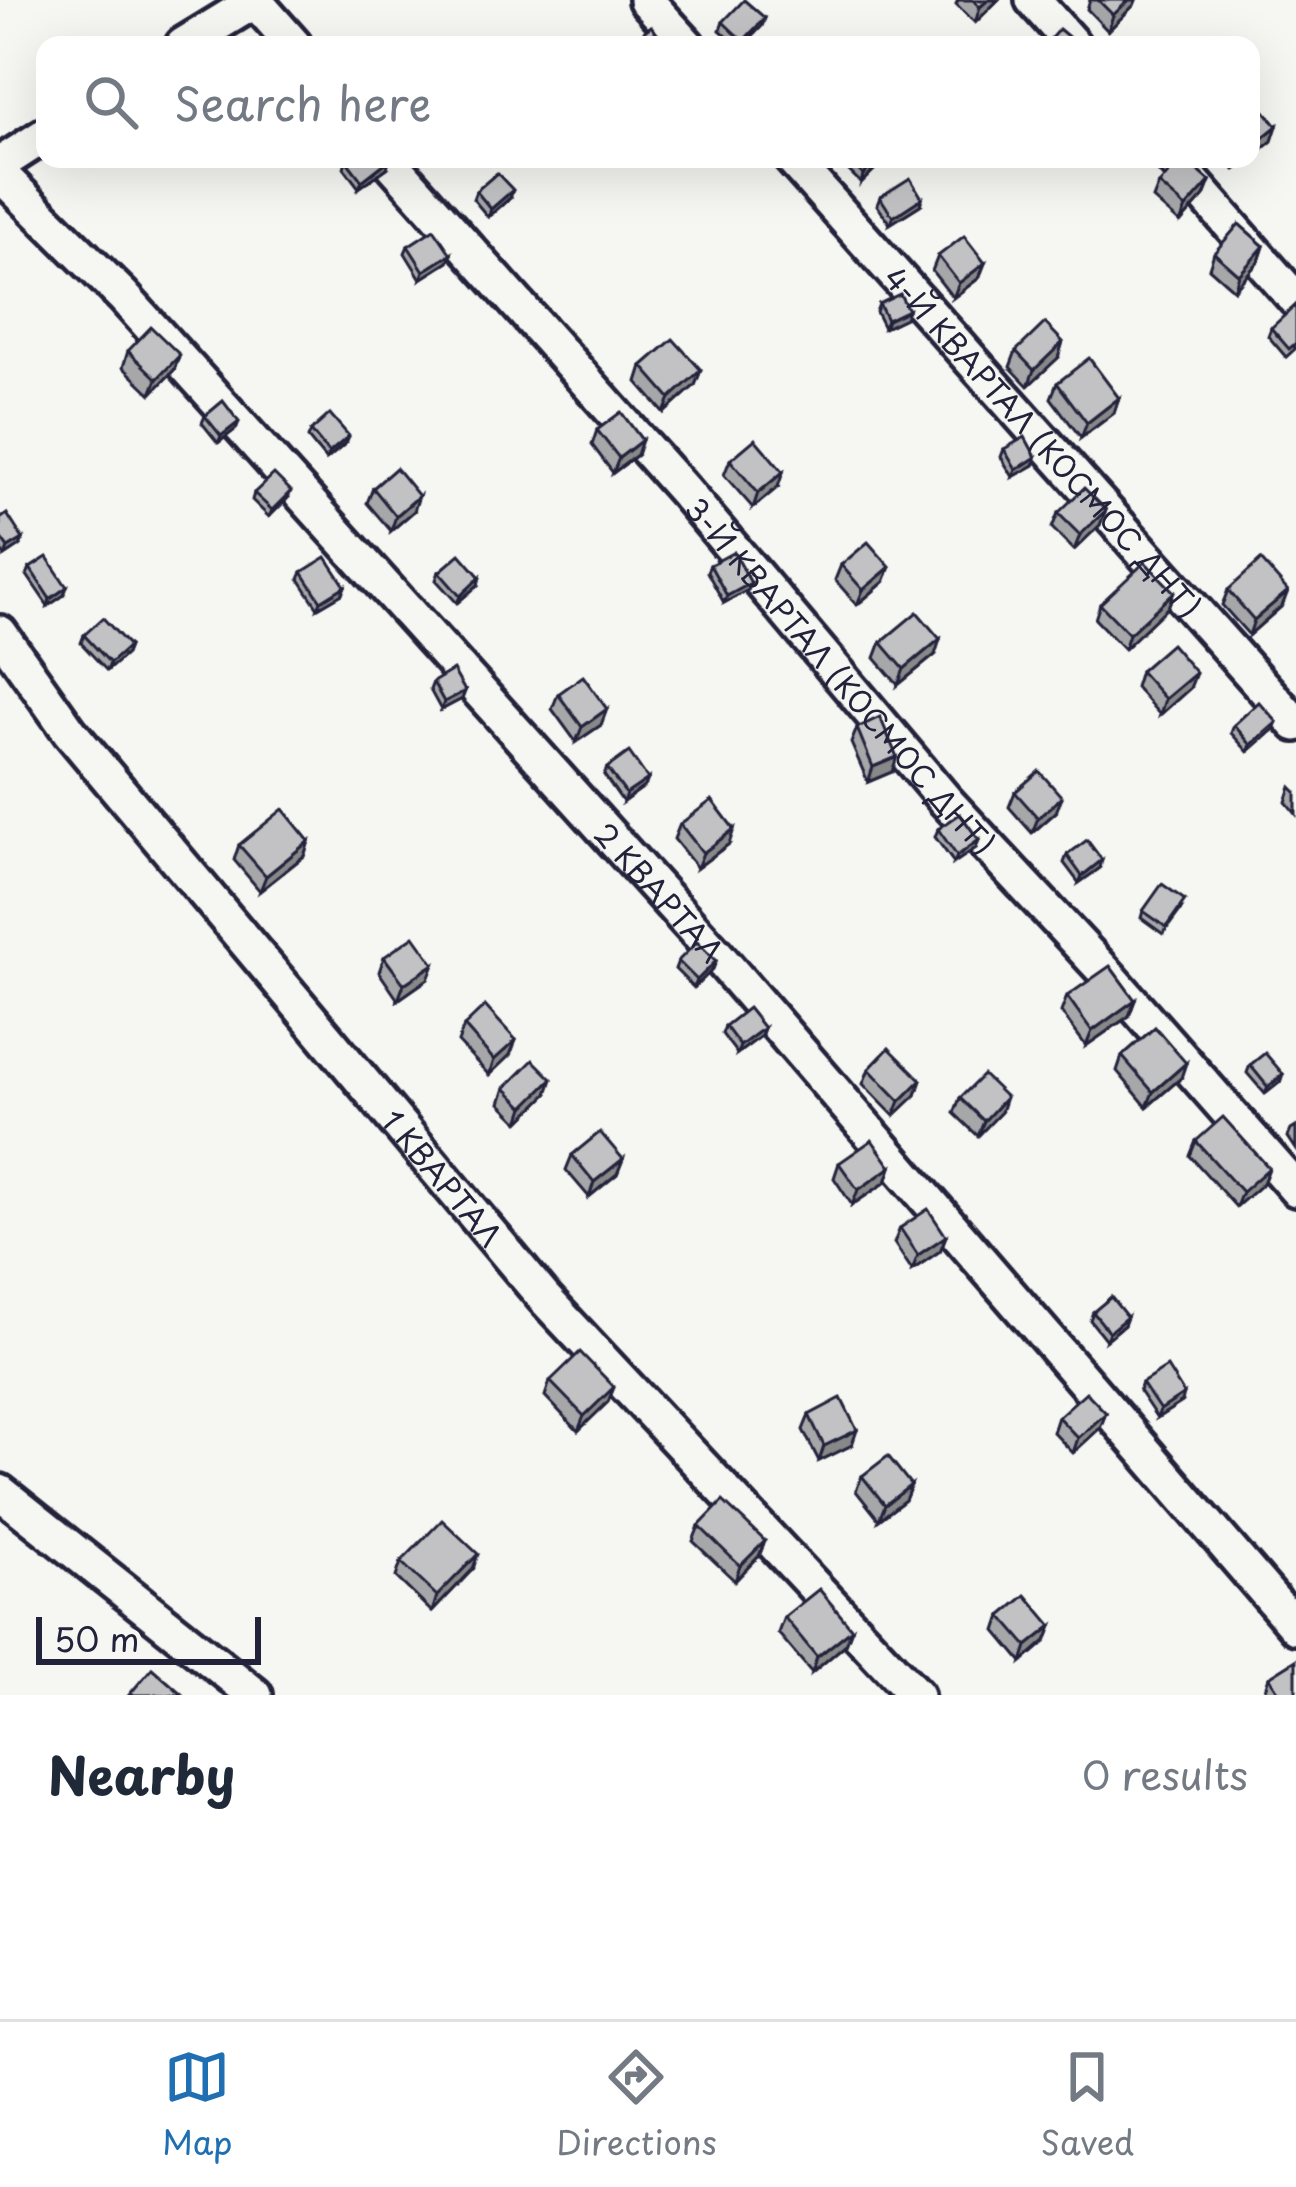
<!DOCTYPE html>
<meta charset="utf-8">
<style>
:root{--surface:#fff;--page:#f6f6f7;--text:#1f2937;--muted:#747a83;--line:#e0e1e3;--accent:#1f6fb2}
body{margin:0;font-family:"Playpen Sans",sans-serif;background:var(--page);color:var(--text)}
.scale{position:absolute;left:36px;bottom:30px;width:225px;box-sizing:border-box;padding-left:12px;border:6px solid #22223b;border-top:0;font-size:33px;line-height:42px;white-space:nowrap;color:#22223b;-webkit-text-stroke:9px #f6f6f2;paint-order:stroke}
.list{margin:0;padding:0;list-style:none}
h2{display:flex;justify-content:space-between;align-items:center;height:156px;margin:0;padding:0 48px;font-size:51px}
h2 small{font-size:39px;font-weight:400;color:var(--muted)}
.icon{flex:none;width:66px;height:66px;fill:none;stroke:currentColor;stroke-width:2;stroke-linecap:round;stroke-linejoin:round}
.map{position:relative;flex:none;width:1296px;height:1695px;overflow:hidden}
.search{position:absolute;background:var(--surface);box-shadow:0 12px 48px #0002;left:36px;right:36px;top:36px;height:132px;display:flex;align-items:center;gap:30px;box-sizing:border-box;padding:0 42px;border-radius:24px;color:var(--muted);font-size:45px}
.sheet{height:324px;background:var(--surface)}
nav{display:flex;justify-content:space-around;align-items:center;box-sizing:border-box;height:168px;border-top:3px solid var(--line);background:var(--surface);font-size:33px;color:var(--muted)}
nav a{display:grid;justify-items:center;gap:6px}
nav .on{color:var(--accent)}
.map>svg:first-child{display:block}
</style>
<div class="map">
<svg width="1296" height="1695" viewBox="0 0 1296 1695">
<rect width="100%" height="100%" fill="#f6f6f2"/>
<filter id="ink" filterUnits="userSpaceOnUse"><feTurbulence type="fractalNoise" baseFrequency=".00833" numOctaves="2"/><feDisplacementMap in="SourceGraphic" scale="24" xChannelSelector="R" yChannelSelector="G"/><feConvolveMatrix kernelMatrix="1 2 1 2 8 2 1 2 1" color-interpolation-filters="sRGB"/></filter>
<g filter="url(#ink)">
<g fill="none" stroke-linecap="round" stroke-linejoin="round">
<!-- street casing -->
<g stroke="#22223b" stroke-width="42">
<g id="street">
<polyline points="646,0 687,45"/>
<polyline points="1033,0 1073,45"/>
<polyline points="183,45 255,1 294,45"/>
<path id="s1" d="M388,159L685,492L945,800L1108,975L1296,1189"/>
<path id="s2" d="M792,159L1296,724"/>
<polyline points="1173,159 1296,300"/>
<polyline points="0,164 45,135"/>
<path id="s3" d="M0,174L123,296L709,946L1296,1627"/>
<path id="s4" d="M0,633L70,732L545,1299L916,1695"/>
<polyline points="0,1492 255,1695"/>
</g>
</g>
<!-- street -->
<use href="#street" stroke="#f6f6f2" stroke-width="33"/>
</g>
<!-- wall -->
<g fill="#a7a7a9" stroke="#22223b" stroke-width="3">
<polygon points="958,0 998,0 975,23 956,4"/>
<polygon points="1090,0 1136,0 1134,5 1108,31 1087,9"/>
<polygon points="765,18 762,26 744,45 737,45 720,30 723,22"/>
<polygon points="848,159 885,159 861,183 845,167"/>
<polygon points="1226,159 1249,159 1235,170"/>
<polygon points="346,160 387,168 359,188 344,168"/>
<polygon points="1210,181 1204,196 1180,223 1153,199 1159,184"/>
<polygon points="476,191 510,198 488,217 473,199"/>
<polygon points="880,197 920,205 890,224 877,205"/>
<polygon points="408,246 451,254 448,262 421,279 405,253"/>
<polygon points="1264,246 1259,261 1234,290 1209,268 1214,253"/>
<polygon points="938,256 985,263 979,278 953,298 932,271"/>
<polygon points="879,304 905,318 884,328 876,312"/>
<polygon points="1271,328 1296,348 1286,357 1268,336"/>
<polygon points="128,351 174,370 151,394 123,367"/>
<polygon points="1016,351 1058,358 1028,386 1010,367"/>
<polygon points="642,366 701,370 695,385 664,413 637,382"/>
<polygon points="1057,383 1119,398 1114,413 1081,438 1051,398"/>
<polygon points="205,416 236,429 218,443 202,423"/>
<polygon points="597,430 637,455 613,473 592,445"/>
<polygon points="311,431 346,443 326,460 308,438"/>
<polygon points="1004,449 1036,457 1034,465 1013,477 1001,457"/>
<polygon points="730,460 778,487 753,508 724,475"/>
<polygon points="373,488 414,511 391,531 367,503"/>
<polygon points="254,493 288,498 269,517 252,500"/>
<polygon points="1106,510 1100,525 1074,550 1052,528 1058,513"/>
<polygon points="0,519 23,539 20,546 5,556 0,549"/>
<polygon points="710,565 751,583 748,590 724,603 707,572"/>
<polygon points="841,565 884,582 857,605 835,580"/>
<polygon points="30,568 64,595 48,606 27,575"/>
<polygon points="302,572 345,586 342,594 318,608 299,579"/>
<polygon points="439,572 478,585 457,603 436,580"/>
<polygon points="1228,590 1282,606 1249,635 1222,605"/>
<polygon points="1174,592 1168,607 1124,649 1095,619 1100,604"/>
<polygon points="84,635 129,646 126,654 107,671 81,643"/>
<polygon points="881,642 935,655 898,685 875,658"/>
<polygon points="1140,671 1190,688 1160,715 1135,687"/>
<polygon points="433,682 465,691 462,699 441,710 430,690"/>
<polygon points="558,694 601,725 576,742 552,709"/>
<polygon points="1234,725 1274,729 1248,752 1231,733"/>
<polygon points="857,728 892,772 868,782 851,743"/>
<polygon points="607,768 648,779 645,786 623,802 604,775"/>
<polygon points="1291,787 1296,792 1296,814 1286,802"/>
<polygon points="1015,792 1056,812 1032,833 1009,807"/>
<polygon points="680,824 729,844 697,868 674,839"/>
<polygon points="938,829 976,848 954,863 935,837"/>
<polygon points="309,841 304,856 260,891 234,860 239,845"/>
<polygon points="1067,855 1100,868 1079,883 1064,863"/>
<polygon points="1182,908 1163,934 1141,918 1143,911"/>
<polygon points="384,957 434,964 428,979 398,1000 379,972"/>
<polygon points="678,961 716,961 713,969 694,988 675,969"/>
<polygon points="1067,996 1135,1000 1129,1016 1086,1046 1061,1012"/>
<polygon points="464,1026 516,1040 510,1055 489,1075 458,1042"/>
<polygon points="725,1026 764,1028 761,1036 737,1054 722,1034"/>
<polygon points="1122,1056 1181,1078 1147,1107 1117,1071"/>
<polygon points="1250,1065 1283,1074 1280,1082 1265,1094 1247,1073"/>
<polygon points="869,1069 921,1080 916,1095 894,1116 863,1084"/>
<polygon points="505,1088 547,1094 519,1122 500,1103"/>
<polygon points="960,1098 1001,1112 978,1136 954,1113"/>
<polygon points="1296,1127 1296,1149 1288,1137 1291,1130"/>
<polygon points="1196,1141 1269,1168 1263,1183 1236,1207 1190,1156"/>
<polygon points="572,1155 623,1159 617,1174 589,1197 566,1170"/>
<polygon points="839,1163 891,1167 886,1182 852,1205 834,1178"/>
<polygon points="900,1228 946,1236 940,1251 912,1270 894,1243"/>
<polygon points="1093,1312 1127,1317 1124,1325 1106,1340 1090,1320"/>
<polygon points="550,1381 614,1387 608,1402 578,1431 545,1396"/>
<polygon points="1142,1383 1182,1402 1157,1418 1139,1391"/>
<polygon points="1106,1413 1100,1428 1073,1453 1053,1432 1058,1417"/>
<polygon points="809,1415 852,1445 819,1461 803,1430"/>
<polygon points="862,1476 911,1485 905,1500 879,1520 856,1491"/>
<polygon points="699,1526 765,1541 759,1556 735,1581 693,1541"/>
<polygon points="401,1562 473,1569 432,1612 396,1577"/>
<polygon points="1001,1616 1052,1626 1046,1641 1022,1662 996,1631"/>
<polygon points="784,1617 852,1629 846,1644 812,1673 778,1633"/>
<polygon points="1269,1677 1296,1695 1266,1695 1264,1692"/>
</g>
<!-- shaded-wall -->
<g fill="#888889" stroke="#22223b" stroke-width="3">
<polygon points="988,0 998,0 975,23 980,7"/>
<polygon points="1129,0 1136,0 1134,5 1108,31 1113,15"/>
<polygon points="765,18 762,26 742,45 743,41"/>
<polygon points="1277,126 1272,141 1251,158 1251,147"/>
<polygon points="880,159 885,159 861,183 863,175"/>
<polygon points="1240,159 1249,159 1235,170"/>
<polygon points="389,160 387,168 359,188 362,181"/>
<polygon points="1210,181 1204,196 1180,223 1186,208"/>
<polygon points="513,190 510,198 488,217 491,209"/>
<polygon points="922,198 920,205 890,224 893,217"/>
<polygon points="1264,246 1259,261 1234,290 1239,275"/>
<polygon points="451,254 448,262 421,279 424,271"/>
<polygon points="985,263 979,278 953,298 959,283"/>
<polygon points="908,310 905,318 884,328 887,320"/>
<polygon points="1063,342 1058,358 1028,386 1034,370"/>
<polygon points="180,355 174,370 151,394 157,379"/>
<polygon points="701,370 695,385 664,413 670,398"/>
<polygon points="1119,398 1114,413 1081,438 1087,423"/>
<polygon points="239,422 236,429 218,443 221,436"/>
<polygon points="349,436 346,443 326,460 329,453"/>
<polygon points="642,440 637,455 613,473 619,458"/>
<polygon points="1036,457 1034,465 1013,477 1016,470"/>
<polygon points="783,472 778,487 753,508 758,493"/>
<polygon points="291,491 288,498 269,517 272,510"/>
<polygon points="419,496 414,511 391,531 396,516"/>
<polygon points="1106,510 1100,525 1074,550 1080,535"/>
<polygon points="23,539 20,546 5,556 8,548"/>
<polygon points="890,567 884,582 857,605 863,590"/>
<polygon points="480,577 478,585 457,603 460,596"/>
<polygon points="751,583 748,590 724,603 727,596"/>
<polygon points="345,586 342,594 318,608 321,601"/>
<polygon points="67,587 64,595 48,606 50,599"/>
<polygon points="1288,591 1282,606 1249,635 1254,620"/>
<polygon points="1174,592 1168,607 1124,649 1129,634"/>
<polygon points="940,639 935,655 898,685 904,669"/>
<polygon points="129,646 126,654 107,671 110,663"/>
<polygon points="1196,673 1190,688 1160,715 1165,699"/>
<polygon points="465,691 462,699 441,710 444,702"/>
<polygon points="607,709 601,725 576,742 582,727"/>
<polygon points="1277,722 1274,729 1248,752 1251,745"/>
<polygon points="897,757 892,772 868,782 873,767"/>
<polygon points="648,779 645,786 623,802 626,794"/>
<polygon points="1062,797 1056,812 1032,833 1038,818"/>
<polygon points="734,829 729,844 697,868 703,853"/>
<polygon points="979,840 976,848 954,863 957,856"/>
<polygon points="309,841 304,856 260,891 266,876"/>
<polygon points="1102,860 1100,868 1079,883 1082,876"/>
<polygon points="716,961 713,969 694,988 697,980"/>
<polygon points="434,964 428,979 398,1000 404,984"/>
<polygon points="1135,1000 1129,1016 1086,1046 1092,1031"/>
<polygon points="764,1028 761,1036 737,1054 740,1046"/>
<polygon points="516,1040 510,1055 489,1075 494,1060"/>
<polygon points="1186,1063 1181,1078 1147,1107 1153,1092"/>
<polygon points="1283,1074 1280,1082 1265,1094 1268,1087"/>
<polygon points="552,1079 547,1094 519,1122 524,1107"/>
<polygon points="921,1080 916,1095 894,1116 900,1101"/>
<polygon points="1006,1097 1001,1112 978,1136 984,1121"/>
<polygon points="623,1159 617,1174 589,1197 594,1182"/>
<polygon points="891,1167 886,1182 852,1205 858,1190"/>
<polygon points="1269,1168 1263,1183 1236,1207 1242,1192"/>
<polygon points="946,1236 940,1251 912,1270 918,1255"/>
<polygon points="1127,1317 1124,1325 1106,1340 1109,1332"/>
<polygon points="614,1387 608,1402 578,1431 584,1416"/>
<polygon points="1184,1394 1182,1402 1157,1418 1160,1410"/>
<polygon points="1106,1413 1100,1428 1073,1453 1078,1438"/>
<polygon points="857,1430 852,1445 819,1461 824,1446"/>
<polygon points="911,1485 905,1500 879,1520 885,1505"/>
<polygon points="765,1541 759,1556 735,1581 740,1566"/>
<polygon points="478,1554 473,1569 432,1612 437,1596"/>
<polygon points="1052,1626 1046,1641 1022,1662 1027,1646"/>
<polygon points="852,1629 846,1644 812,1673 817,1657"/>
</g>
<!-- building -->
<g fill="#c2c2c4" stroke="#22223b" stroke-width="3">
<polygon points="744,0 765,18 743,41 723,22"/>
<polygon points="973,0 988,0 980,7"/>
<polygon points="1098,0 1129,0 1113,15"/>
<polygon points="651,26 666,45 627,45"/>
<polygon points="1059,29 1078,45 1045,45"/>
<polygon points="1257,101 1277,126 1251,147 1251,106"/>
<polygon points="348,159 388,159 389,160 362,181 346,160"/>
<polygon points="848,159 880,159 863,175"/>
<polygon points="1181,159 1185,159 1210,181 1186,208 1159,184"/>
<polygon points="497,173 513,190 491,209 476,191"/>
<polygon points="910,178 922,198 893,217 880,197"/>
<polygon points="1239,224 1264,246 1239,275 1214,253"/>
<polygon points="434,229 451,254 424,271 408,246"/>
<polygon points="964,236 985,263 959,283 938,256"/>
<polygon points="900,294 908,310 887,320 879,304"/>
<polygon points="1296,305 1296,343 1289,349 1271,328"/>
<polygon points="1045,323 1063,342 1034,370 1016,351"/>
<polygon points="151,327 180,355 157,379 128,351"/>
<polygon points="673,339 701,370 670,398 642,366"/>
<polygon points="1089,358 1119,398 1087,423 1057,383"/>
<polygon points="223,401 239,422 221,436 205,416"/>
<polygon points="621,412 642,440 619,458 597,430"/>
<polygon points="330,414 349,436 329,453 311,431"/>
<polygon points="1025,437 1036,457 1016,470 1004,449"/>
<polygon points="755,439 783,472 758,493 730,460"/>
<polygon points="396,468 419,496 396,516 373,488"/>
<polygon points="274,474 291,491 272,510 254,493"/>
<polygon points="1084,488 1106,510 1080,535 1058,513"/>
<polygon points="7,514 23,539 8,548 0,537 0,519"/>
<polygon points="868,542 890,567 863,590 841,565"/>
<polygon points="734,552 751,583 727,596 710,565"/>
<polygon points="460,554 480,577 460,596 439,572"/>
<polygon points="47,557 67,587 50,599 30,568"/>
<polygon points="326,557 345,586 321,601 302,572"/>
<polygon points="1261,560 1288,591 1254,620 1228,590"/>
<polygon points="1145,562 1174,592 1129,634 1100,604"/>
<polygon points="917,612 940,639 904,669 881,642"/>
<polygon points="103,618 129,646 110,663 84,635"/>
<polygon points="1171,644 1196,673 1165,699 1140,671"/>
<polygon points="453,670 465,691 444,702 433,682"/>
<polygon points="583,676 607,709 582,727 558,694"/>
<polygon points="1259,702 1277,722 1251,745 1234,725"/>
<polygon points="880,717 897,757 873,767 857,728"/>
<polygon points="629,752 648,779 626,794 607,768"/>
<polygon points="1039,771 1062,797 1038,818 1015,792"/>
<polygon points="712,800 734,829 703,853 680,824"/>
<polygon points="283,809 309,841 266,876 239,845"/>
<polygon points="960,814 979,840 957,856 938,829"/>
<polygon points="1087,840 1102,860 1082,876 1067,855"/>
<polygon points="1162,884 1185,900 1166,927 1143,911"/>
<polygon points="414,936 434,964 404,984 384,957"/>
<polygon points="697,942 716,961 697,980 678,961"/>
<polygon points="1110,966 1135,1000 1092,1031 1067,996"/>
<polygon points="485,1006 516,1040 494,1060 464,1026"/>
<polygon points="748,1008 764,1028 740,1046 725,1026"/>
<polygon points="1155,1027 1186,1063 1153,1092 1122,1056"/>
<polygon points="889,1048 921,1080 900,1101 869,1069"/>
<polygon points="1265,1053 1283,1074 1268,1087 1250,1065"/>
<polygon points="533,1060 552,1079 524,1107 505,1088"/>
<polygon points="983,1075 1006,1097 984,1121 960,1098"/>
<polygon points="1223,1117 1269,1168 1242,1192 1196,1141"/>
<polygon points="600,1132 623,1159 594,1182 572,1155"/>
<polygon points="872,1140 891,1167 858,1190 839,1163"/>
<polygon points="928,1209 946,1236 918,1255 900,1228"/>
<polygon points="1111,1297 1127,1317 1109,1332 1093,1312"/>
<polygon points="580,1352 614,1387 584,1416 550,1381"/>
<polygon points="1167,1367 1184,1394 1160,1410 1142,1383"/>
<polygon points="1086,1392 1106,1413 1078,1438 1058,1417"/>
<polygon points="841,1398 857,1430 824,1446 809,1415"/>
<polygon points="888,1456 911,1485 885,1505 862,1476"/>
<polygon points="723,1501 765,1541 740,1566 699,1526"/>
<polygon points="442,1520 478,1554 437,1596 401,1562"/>
<polygon points="819,1589 852,1629 817,1657 784,1617"/>
<polygon points="1026,1595 1052,1626 1027,1646 1001,1616"/>
<polygon points="1296,1660 1296,1695 1281,1695 1269,1677"/>
<polygon points="152,1668 183,1695 129,1695"/>
</g>
</g>
<g text-anchor="middle" dominant-baseline="central" stroke-width="12" stroke-linejoin="round" paint-order="stroke">
<!-- street labels -->
<g font-size="30" fill="#22223b" stroke="#f6f6f2">
<text stroke="none"><textPath href="#s2" startOffset="378">4-Й КВАРТАЛ (КОСМОС ДНТ)</textPath></text>
<text stroke="none"><textPath href="#s1" startOffset="687">3-Й КВАРТАЛ (КОСМОС ДНТ)</textPath></text>
<text stroke="none"><textPath href="#s3" startOffset="975">2 КВАРТАЛ</textPath></text>
<text stroke="none"><textPath href="#s4" startOffset="702">1 КВАРТАЛ</textPath></text>
</g>
</g>
</svg>
<div class="scale">50 m</div>
<div class="search"><svg class="icon" aria-label="search" viewBox="0 0 24 24"><circle cx="10" cy="10" r="6"/><path d="M15 15l6 6"/></svg>Search here</div>
</div>
<section class="sheet">
<h2>Nearby<small>0 results</small></h2>
<ul class="list">
</ul>
</section>
<nav>
<a class="on"><svg class="icon" aria-label="map" viewBox="0 0 24 24"><path d="M3 6l6-2 6 2 6-2v14l-6 2-6-2-6 2zM9 4v14M15 6v14"/></svg>Map</a>
<a><svg class="icon" aria-label="directions" viewBox="0 0 24 24"><path d="M12 3l9 9-9 9-9-9zM9 14v-3h6M13 9l2 2-2 2"/></svg>Directions</a>
<a><svg class="icon" aria-label="saved" viewBox="0 0 24 24"><path d="M7 4h10v16l-5-4-5 4z"/></svg>Saved</a>
</nav>
